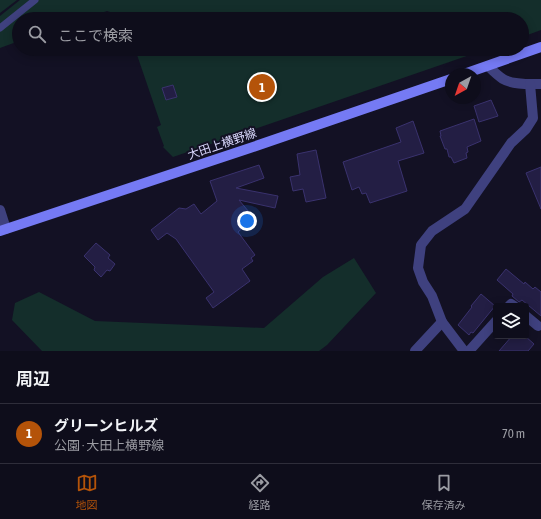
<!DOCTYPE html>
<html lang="ja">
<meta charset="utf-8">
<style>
:root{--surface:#0e0d1b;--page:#171624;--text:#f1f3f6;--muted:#9b9ca3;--line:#2e2d3a;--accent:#b45309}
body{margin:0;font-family:"Asap Condensed","Noto Sans JP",sans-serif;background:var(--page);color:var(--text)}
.controls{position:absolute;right:12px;bottom:12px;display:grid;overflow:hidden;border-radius:4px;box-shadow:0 2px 10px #0003}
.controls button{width:36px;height:36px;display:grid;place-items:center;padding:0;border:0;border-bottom:1px solid var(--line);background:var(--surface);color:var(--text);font:20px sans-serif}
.compass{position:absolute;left:445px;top:68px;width:36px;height:36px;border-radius:50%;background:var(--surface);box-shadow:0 2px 10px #0003;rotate:220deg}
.you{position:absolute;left:247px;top:221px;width:14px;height:14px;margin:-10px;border:3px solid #fff;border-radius:50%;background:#1a73e8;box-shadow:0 0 0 6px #1a73e833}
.badge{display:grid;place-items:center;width:26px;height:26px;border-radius:50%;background:var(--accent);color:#fff;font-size:13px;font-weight:700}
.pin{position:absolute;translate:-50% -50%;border:2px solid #fff;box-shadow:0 1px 4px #0006}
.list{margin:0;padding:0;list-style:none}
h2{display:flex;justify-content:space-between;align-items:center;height:52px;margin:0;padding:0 16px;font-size:17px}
h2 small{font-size:13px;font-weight:400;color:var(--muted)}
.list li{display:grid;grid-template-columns:26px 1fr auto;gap:12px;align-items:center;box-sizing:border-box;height:60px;padding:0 16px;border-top:1px solid var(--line)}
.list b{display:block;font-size:15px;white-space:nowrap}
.list p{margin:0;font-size:13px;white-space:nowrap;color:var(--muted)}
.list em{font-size:13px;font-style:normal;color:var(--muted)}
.icon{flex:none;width:22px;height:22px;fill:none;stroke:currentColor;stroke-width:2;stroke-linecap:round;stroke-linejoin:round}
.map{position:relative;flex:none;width:541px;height:351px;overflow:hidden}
.search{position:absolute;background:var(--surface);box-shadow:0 2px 10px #0003;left:12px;right:12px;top:12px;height:44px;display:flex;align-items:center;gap:10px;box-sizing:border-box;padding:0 14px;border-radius:22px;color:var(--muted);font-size:15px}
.sheet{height:112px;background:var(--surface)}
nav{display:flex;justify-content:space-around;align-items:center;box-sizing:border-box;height:56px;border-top:1px solid var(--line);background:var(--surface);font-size:11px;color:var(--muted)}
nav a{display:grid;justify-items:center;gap:2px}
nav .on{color:var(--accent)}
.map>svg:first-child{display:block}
</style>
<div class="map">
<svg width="541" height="351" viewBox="0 0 541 351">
<rect width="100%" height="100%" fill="#131124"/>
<!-- green -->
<g fill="#142e2b">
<polygon points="0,0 17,0 0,13"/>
<polygon points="20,0 541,0 541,30 522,37 522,19 123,19 116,14 107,11 84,19 19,19 19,41 0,48 0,16"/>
<polygon points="135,49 487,49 173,157 163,147 164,146 157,127 161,125"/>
<polygon points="354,258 376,293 327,345 319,351 42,351 12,320 15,303 39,292 95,321 264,328 323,277"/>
</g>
<!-- building -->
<g fill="#231e44" stroke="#3a326e">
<polygon points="173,85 177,97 166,100 162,88"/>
<polygon points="491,100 498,116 479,122 474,106"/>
<polygon points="474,119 481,141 467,147 468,152 466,153 467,158 454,163 451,157 449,157 447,149 445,149 440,136 441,136 440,131"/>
<polygon points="413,121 424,153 398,161 407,191 370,203 366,193 362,194 359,187 352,190 343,162 401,142 396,128"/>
<polygon points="316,150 326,198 306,202 303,189 293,191 290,177 300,175 297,154"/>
<polygon points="259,165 264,178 236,188 278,196 275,208 239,200 254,218 238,232 255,255 251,258 253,261 242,269 250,281 213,308 206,298 214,292 176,239 167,233 158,240 151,230 179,208 186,209 194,204 201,214 217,201 210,181"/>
<polygon points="541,167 541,209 526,173"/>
<polygon points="96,243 110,255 108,258 115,264 110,271 107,270 101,277 94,270 95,267 84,256"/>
<polygon points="506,269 524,284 525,282 533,289 535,287 541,292 541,316 522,300 519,302 512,296 513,294 497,280"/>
<polygon points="481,294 495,306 473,333 471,332 469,335 458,325 472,307 471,306"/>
<polygon points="512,336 525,336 534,344 528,351 499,351"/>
</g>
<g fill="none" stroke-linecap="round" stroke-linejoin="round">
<!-- service -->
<polyline stroke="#3f417f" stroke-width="7" points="0,28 35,0"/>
<!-- minor -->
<g stroke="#3f417f" stroke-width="10">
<path d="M488,66C492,70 497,75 503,79C513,85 529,84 541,84"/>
<polyline points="0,210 6,229"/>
<polyline points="509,306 511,304 514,306"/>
<polyline points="526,316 538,326"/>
<polyline points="415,351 442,322"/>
<polyline points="464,351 442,322 432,296 423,282 418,268 421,245 432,231 465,209 511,143 526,129 533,118 530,84"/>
<polyline points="469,351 496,321"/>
</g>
<!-- secondary -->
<g stroke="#757af4" stroke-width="10">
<polyline points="464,74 541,47"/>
<polyline points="0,231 247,149 451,79"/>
</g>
</g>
<g text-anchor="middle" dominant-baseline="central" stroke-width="4" stroke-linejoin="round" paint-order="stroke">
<!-- street labels -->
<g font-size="12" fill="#d9d7fc" stroke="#131124">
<text transform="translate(222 144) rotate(-19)">大田上横野線</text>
</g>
</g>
</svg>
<div class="controls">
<button><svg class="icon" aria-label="layers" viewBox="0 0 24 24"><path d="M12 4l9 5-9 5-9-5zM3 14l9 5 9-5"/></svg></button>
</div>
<svg class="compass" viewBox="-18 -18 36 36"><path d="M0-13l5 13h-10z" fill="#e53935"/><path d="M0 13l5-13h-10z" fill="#9b9ca3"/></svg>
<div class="you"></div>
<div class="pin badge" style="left:262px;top:87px">1</div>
<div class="search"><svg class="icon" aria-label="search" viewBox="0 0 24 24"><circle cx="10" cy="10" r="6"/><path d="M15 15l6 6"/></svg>ここで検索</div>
</div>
<section class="sheet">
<h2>周辺<small></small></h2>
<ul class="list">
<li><span class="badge">1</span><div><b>グリーンヒルズ</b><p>公園 · 大田上横野線</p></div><em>70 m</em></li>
</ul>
</section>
<nav>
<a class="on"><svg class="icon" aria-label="map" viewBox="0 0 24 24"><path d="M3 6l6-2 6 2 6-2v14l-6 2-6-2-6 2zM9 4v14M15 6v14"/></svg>地図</a>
<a><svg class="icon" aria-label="directions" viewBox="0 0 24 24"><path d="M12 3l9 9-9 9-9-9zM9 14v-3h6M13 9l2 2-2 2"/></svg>経路</a>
<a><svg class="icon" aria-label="saved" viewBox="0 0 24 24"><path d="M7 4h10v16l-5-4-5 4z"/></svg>保存済み</a>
</nav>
